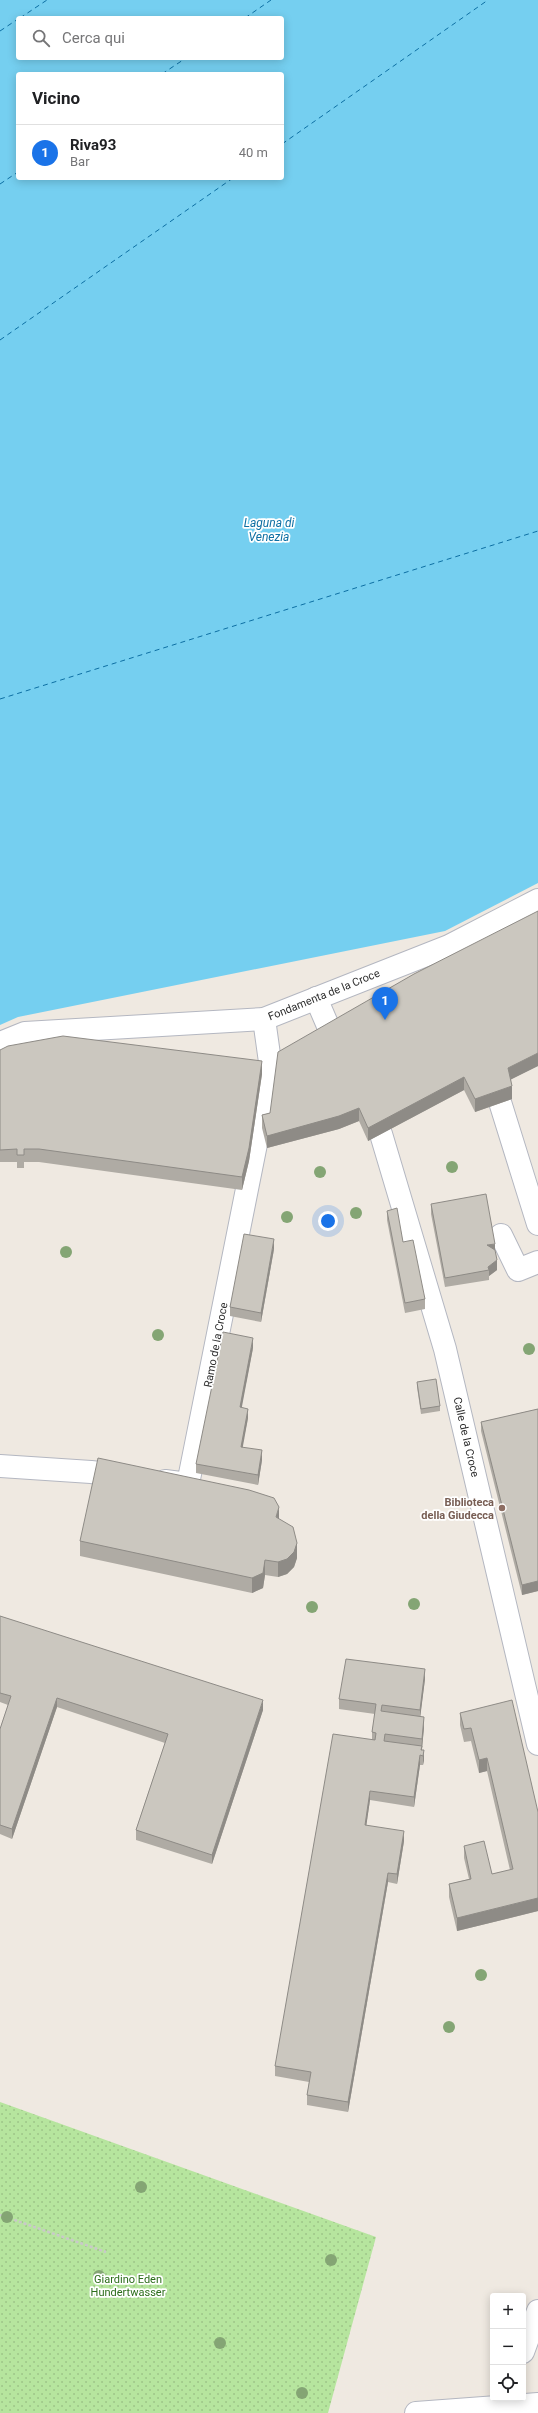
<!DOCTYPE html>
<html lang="it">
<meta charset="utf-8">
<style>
:root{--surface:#fff;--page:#f6f6f6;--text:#202124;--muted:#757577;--line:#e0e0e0;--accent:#1a73e8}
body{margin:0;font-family:Roboto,sans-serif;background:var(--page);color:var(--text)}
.controls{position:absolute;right:12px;bottom:12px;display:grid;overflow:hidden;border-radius:4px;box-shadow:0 2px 10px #0003}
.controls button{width:36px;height:36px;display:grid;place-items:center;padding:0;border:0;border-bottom:1px solid var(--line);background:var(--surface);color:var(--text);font:20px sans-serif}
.you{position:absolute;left:328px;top:1221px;width:14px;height:14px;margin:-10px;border:3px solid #fff;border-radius:50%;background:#1a73e8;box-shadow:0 0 0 6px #1a73e833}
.badge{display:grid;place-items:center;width:26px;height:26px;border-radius:50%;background:var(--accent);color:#fff;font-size:13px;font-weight:700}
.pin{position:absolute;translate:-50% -33px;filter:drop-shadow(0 1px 2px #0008)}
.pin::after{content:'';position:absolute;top:21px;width:14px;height:12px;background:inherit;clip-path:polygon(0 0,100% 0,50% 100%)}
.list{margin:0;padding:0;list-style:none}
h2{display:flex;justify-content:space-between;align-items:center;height:52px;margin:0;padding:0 16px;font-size:17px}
h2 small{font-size:13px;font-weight:400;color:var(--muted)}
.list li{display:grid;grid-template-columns:26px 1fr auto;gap:12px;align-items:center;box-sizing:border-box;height:56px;padding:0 16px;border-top:1px solid var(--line)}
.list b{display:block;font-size:15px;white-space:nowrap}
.list p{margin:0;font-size:13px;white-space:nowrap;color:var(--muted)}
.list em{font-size:13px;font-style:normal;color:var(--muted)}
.icon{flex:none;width:22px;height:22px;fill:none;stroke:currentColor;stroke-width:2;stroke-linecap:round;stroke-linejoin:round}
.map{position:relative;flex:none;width:538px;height:2413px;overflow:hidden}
.search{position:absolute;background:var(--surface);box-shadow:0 2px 10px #0003;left:16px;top:16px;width:268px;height:44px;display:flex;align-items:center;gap:10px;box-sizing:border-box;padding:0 14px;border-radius:4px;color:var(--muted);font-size:15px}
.panel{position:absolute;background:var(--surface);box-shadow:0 2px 10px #0003;left:16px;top:72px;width:268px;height:108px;border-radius:4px}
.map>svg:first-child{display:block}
</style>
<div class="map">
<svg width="538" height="2413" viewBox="0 0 538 2413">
<defs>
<pattern id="grass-dots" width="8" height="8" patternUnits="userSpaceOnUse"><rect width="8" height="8" fill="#b6e59e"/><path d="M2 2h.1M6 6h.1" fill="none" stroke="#9dc588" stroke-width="1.8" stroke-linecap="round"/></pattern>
</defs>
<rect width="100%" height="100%" fill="#efe9e1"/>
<!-- grass -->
<polygon fill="url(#grass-dots)" points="0,2102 376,2237 328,2413 0,2413"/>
<!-- water -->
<path fill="#75cff0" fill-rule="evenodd" d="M0,0H538V883L445,931L18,1017L0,1025ZM18,18H282V58H18ZM18,74H282V178H18Z"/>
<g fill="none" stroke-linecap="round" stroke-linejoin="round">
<!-- ferry -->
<g stroke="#0d6fa3" stroke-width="1" stroke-dasharray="5 4" stroke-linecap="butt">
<polyline points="20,18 47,0"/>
<polyline points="245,18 271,0"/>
<polyline points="0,31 18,19"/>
<polyline points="162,74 186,58"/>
<polyline points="282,144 488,0"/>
<polyline points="0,184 18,172"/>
<polyline points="0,340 233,178"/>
<polyline points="0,699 538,531"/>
</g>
<!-- street casing -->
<g stroke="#b4b7c1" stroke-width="24">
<g id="street">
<polyline points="316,998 331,1033"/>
<polyline points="0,1043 25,1033 264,1019 449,946 538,900"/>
<polyline points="500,1102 538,1224"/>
<polyline points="381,1134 445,1349 538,1744"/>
<polyline points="501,1235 518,1270 538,1262"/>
<polyline points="0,1466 91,1472 124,1476"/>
<polyline points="165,1481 188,1484 271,1069 264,1019"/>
<polyline points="523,2352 538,2311"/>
<polyline points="416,2413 538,2404"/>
</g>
</g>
<!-- path -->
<polyline stroke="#c9c9c9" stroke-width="2.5" stroke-dasharray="3 2" stroke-linecap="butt" points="0,2215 106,2252"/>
<!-- street -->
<use href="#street" stroke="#fff" stroke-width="22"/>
</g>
<!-- trees -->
<g fill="#84a574">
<circle cx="452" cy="1167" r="6"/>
<circle cx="320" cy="1172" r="6"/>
<circle cx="356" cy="1213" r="6"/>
<circle cx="287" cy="1217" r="6"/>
<circle cx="66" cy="1252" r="6"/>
<circle cx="158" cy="1335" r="6"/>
<circle cx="529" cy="1349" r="6"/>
<circle cx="414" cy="1604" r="6"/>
<circle cx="312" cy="1607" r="6"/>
<circle cx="481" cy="1975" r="6"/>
<circle cx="449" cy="2027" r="6"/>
<circle cx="141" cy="2187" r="6"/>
<circle cx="7" cy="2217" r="6"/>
<circle cx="331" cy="2260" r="6"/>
<circle cx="99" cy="2276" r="6"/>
<circle cx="220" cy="2343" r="6"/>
<circle cx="302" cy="2393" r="6"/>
</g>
<!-- wall -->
<g fill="#afaba4">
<polygon points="538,911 538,1066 511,1079 512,1099 475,1112 464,1090 368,1141 359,1121 339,1129 267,1148 262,1128 262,1115 270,1113"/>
<polygon points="0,1050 262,1074 249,1161 242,1190 39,1162 24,1162 24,1168 17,1168 17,1162 0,1162"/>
<polygon points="431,1204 495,1250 497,1270 489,1276 489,1280 445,1287 431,1214"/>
<polygon points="387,1211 403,1242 425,1299 425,1309 405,1313 387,1220"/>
<polygon points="274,1249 261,1322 230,1316 230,1307"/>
<polygon points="253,1348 241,1408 248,1418 242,1447 262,1460 258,1485 196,1473 196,1464"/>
<polygon points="417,1382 440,1406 440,1411 421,1414 417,1387"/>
<polygon points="538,1409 538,1591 522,1595 481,1431 481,1422"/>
<polygon points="279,1519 297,1558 294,1567 287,1574 278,1577 265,1575 263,1588 252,1593 80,1556 80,1541"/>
<polygon points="0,1616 263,1710 212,1864 136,1840 136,1830 165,1743 57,1707 12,1839 0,1834 0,1729 8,1705 0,1702"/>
<polygon points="425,1679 420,1717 424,1727 422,1749 424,1760 423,1765 420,1765 414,1807 370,1800 366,1826 404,1841 397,1884 388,1882 348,2112 307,2105 307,2095 309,2082 275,2076 275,2066 372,1740 372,1732 375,1714 339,1709 339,1699"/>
<polygon points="460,1713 538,1812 538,1911 457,1931 449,1897 449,1884 469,1879 464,1858 464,1846 492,1874 510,1870 487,1771 479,1773 471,1741 464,1742 460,1725"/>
</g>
<!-- shaded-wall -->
<g fill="#8e8b86">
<polygon points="538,1053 538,1066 508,1081 508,1068"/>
<polygon points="262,1061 262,1074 249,1161 242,1190 242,1177"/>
<polygon points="464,1077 464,1090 368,1141 368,1128"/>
<polygon points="512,1086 512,1099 475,1112 475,1099"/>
<polygon points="359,1108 359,1121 339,1129 267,1148 267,1136"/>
<polygon points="274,1239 274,1249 261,1322 261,1313"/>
<polygon points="495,1244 495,1253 487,1245"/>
<polygon points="497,1260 497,1270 489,1276 489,1270 488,1267"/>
<polygon points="253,1338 253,1348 240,1417 240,1407"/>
<polygon points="248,1409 248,1418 241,1457 241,1447"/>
<polygon points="262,1450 262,1460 258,1485 258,1475"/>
<polygon points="279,1507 279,1521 276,1517"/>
<polygon points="297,1543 297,1558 294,1567 287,1574 278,1577 278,1562"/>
<polygon points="265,1560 265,1575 263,1588 252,1593 252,1578"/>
<polygon points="538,1581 538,1591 522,1595 522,1585"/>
<polygon points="425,1669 425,1679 420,1719 420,1710"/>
<polygon points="57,1698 57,1707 12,1839 12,1829"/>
<polygon points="263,1700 263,1710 212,1864 212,1855"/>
<polygon points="424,1717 424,1727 422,1749 422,1755 421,1750"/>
<polygon points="424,1750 424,1760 423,1765 423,1756"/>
<polygon points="420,1755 420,1765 414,1807 414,1797"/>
<polygon points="487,1758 487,1771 479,1773 479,1760"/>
<polygon points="370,1791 370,1800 365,1835 365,1825"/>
<polygon points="404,1831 404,1841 397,1884 397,1874"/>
<polygon points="388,1873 388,1882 348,2112 348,2102"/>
<polygon points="538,1898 538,1911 457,1931 457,1918"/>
</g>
<!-- building -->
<g fill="#cbc7bf" stroke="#8e8b86">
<polygon points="538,911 538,1053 508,1068 512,1086 475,1099 464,1077 368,1128 359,1108 339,1116 267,1136 262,1115 270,1113 278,1052 414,974"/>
<polygon points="63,1036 262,1061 249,1148 242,1177 39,1149 24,1149 24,1155 17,1155 17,1149 0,1150 0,1050 8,1046"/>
<polygon points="486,1194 495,1244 487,1245 495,1250 497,1260 488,1267 489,1270 445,1278 431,1204"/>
<polygon points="397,1208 403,1242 413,1240 425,1299 405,1303 387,1211"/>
<polygon points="244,1234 274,1239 261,1313 230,1307"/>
<polygon points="223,1332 253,1338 240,1407 248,1409 241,1447 262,1450 258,1475 196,1464"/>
<polygon points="436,1379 440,1406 421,1409 417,1382"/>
<polygon points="538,1409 538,1581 522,1585 481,1422"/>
<polygon points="98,1458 249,1490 274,1498 279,1507 276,1517 293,1527 297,1543 294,1552 287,1559 278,1562 265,1560 263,1573 252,1578 80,1541"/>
<polygon points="0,1616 263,1700 212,1855 136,1830 168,1734 57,1698 12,1829 0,1825 0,1729 11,1696 0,1693"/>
<polygon points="346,1659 425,1669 420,1710 382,1705 381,1711 424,1717 422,1739 385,1734 384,1741 422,1746 421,1750 424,1750 423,1756 420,1755 414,1797 370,1791 365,1825 404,1831 397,1874 388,1873 348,2102 307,2095 311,2072 275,2066 333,1734 375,1740 376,1733 372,1732 376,1704 339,1699"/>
<polygon points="512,1700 538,1812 538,1898 457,1918 449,1884 471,1879 464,1846 484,1841 492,1874 513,1869 487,1758 479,1760 471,1728 464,1729 460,1713"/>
</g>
<!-- markers -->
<circle fill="#8d6e63" stroke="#fff" stroke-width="1.5" cx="502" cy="1508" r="4"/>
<g text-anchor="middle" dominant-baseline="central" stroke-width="3.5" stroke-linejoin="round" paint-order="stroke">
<!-- street labels -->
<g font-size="11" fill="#2e2e2e" stroke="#fff">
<text transform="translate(324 995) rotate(-22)">Fondamenta de la Croce</text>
<text transform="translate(216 1345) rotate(-79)">Ramo de la Croce</text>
<text transform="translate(466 1437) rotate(77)">Calle de la Croce</text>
</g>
<!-- education labels -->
<g font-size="11" font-weight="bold" fill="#785e54" stroke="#fff" text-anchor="end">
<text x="494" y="1502">Biblioteca<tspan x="494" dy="13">della Giudecca</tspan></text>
</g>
<!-- park labels -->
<g font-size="11" fill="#2c6e1b" stroke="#fff">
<text x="128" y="2279">Giardino Eden<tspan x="128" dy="13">Hundertwasser</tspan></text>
</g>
<!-- water labels -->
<g font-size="12" font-style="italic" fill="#0d6fa3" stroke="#fff">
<text x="269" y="523">Laguna di<tspan x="269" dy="14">Venezia</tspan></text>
</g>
</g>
</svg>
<div class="controls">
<button>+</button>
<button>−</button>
<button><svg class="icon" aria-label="locate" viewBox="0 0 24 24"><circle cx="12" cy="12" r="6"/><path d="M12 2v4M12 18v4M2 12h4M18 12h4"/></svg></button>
</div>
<div class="you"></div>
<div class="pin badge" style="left:385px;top:1020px">1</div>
<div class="search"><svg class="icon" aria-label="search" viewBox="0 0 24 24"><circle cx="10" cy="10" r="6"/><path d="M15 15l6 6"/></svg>Cerca qui</div>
<section class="panel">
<h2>Vicino<small></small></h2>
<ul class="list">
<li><span class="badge">1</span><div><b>Riva93</b><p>Bar</p></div><em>40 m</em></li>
</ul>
</section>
</div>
